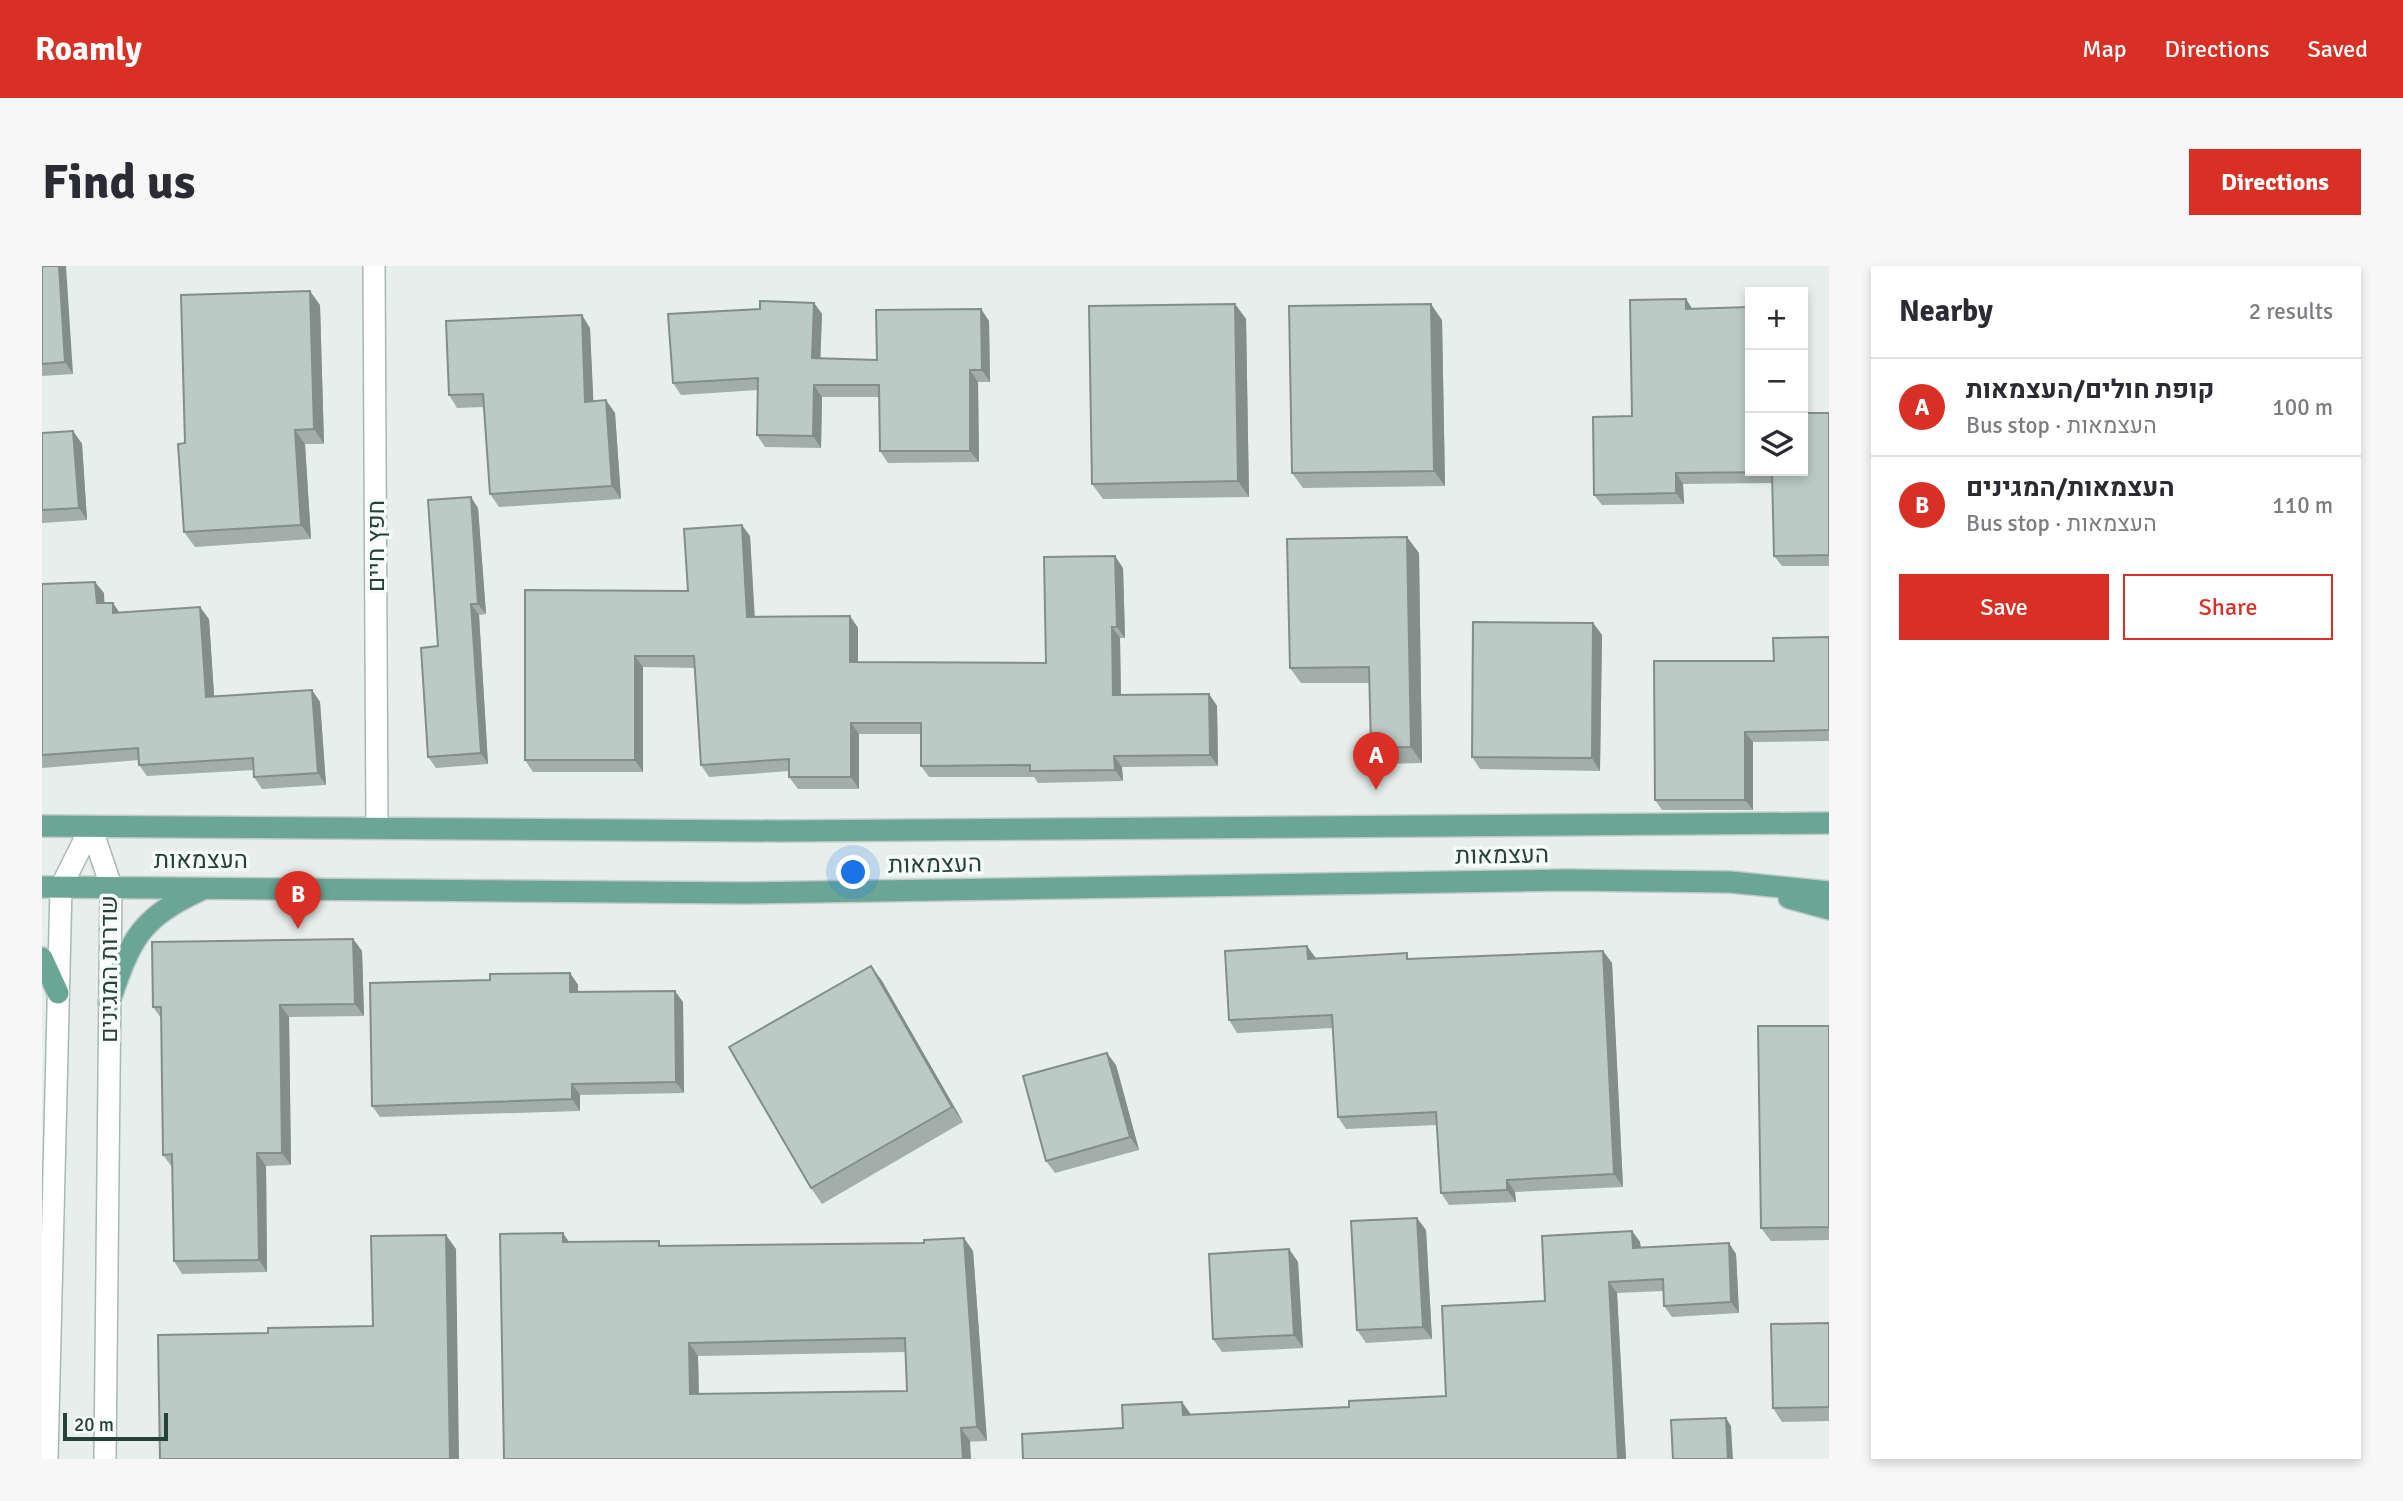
<!DOCTYPE html>
<meta charset="utf-8">
<style>
:root{--surface:#fff;--page:#f7f7f7;--text:#2b2b33;--muted:#7c7c81;--line:#e1e1e2;--accent:#d93025}
body{margin:0;font-family:Signika,Heebo,sans-serif;background:var(--page);color:var(--text)}
.controls{position:absolute;right:21px;top:21px;display:grid;overflow:hidden;border-radius:0px;box-shadow:0 4px 10px #0003}
.controls button{width:63px;height:63px;display:grid;place-items:center;padding:0;border:0;border-bottom:2px solid var(--line);background:var(--surface);color:var(--text);font:35px sans-serif}
.scale{position:absolute;left:21px;bottom:18px;width:105px;box-sizing:border-box;padding-left:7px;border:4px solid #24423a;border-top:0;font-size:19px;line-height:24px;white-space:nowrap;color:#24423a;-webkit-text-stroke:5px #f7fbf9;paint-order:stroke}
.you{position:absolute;left:812px;top:607px;width:24px;height:24px;margin:-18px;border:5px solid #fff;border-radius:50%;background:#1a73e8;box-shadow:0 0 0 10px #1a73e833}
.badge{display:grid;place-items:center;width:46px;height:46px;border-radius:50%;background:var(--accent);color:#fff;font-size:23px;font-weight:700}
.pin{position:absolute;translate:-50% -58px;filter:drop-shadow(0 2px 4px #0008)}
.pin::after{content:'';position:absolute;top:37px;width:24px;height:21px;background:inherit;clip-path:polygon(0 0,100% 0,50% 100%)}
.list{margin:0;padding:0;list-style:none}
h2{display:flex;justify-content:space-between;align-items:center;height:91px;margin:0;padding:0 28px;font-size:30px}
h2 small{font-size:23px;font-weight:400;color:var(--muted)}
.list li{display:grid;grid-template-columns:46px 1fr auto;gap:21px;align-items:center;box-sizing:border-box;height:98px;padding:0 28px;border-top:2px solid var(--line)}
.list b{display:block;font-size:26px;white-space:nowrap}
.list p{margin:0;font-size:23px;white-space:nowrap;color:var(--muted)}
.list em{font-size:23px;font-style:normal;color:var(--muted)}
.actions{display:flex;gap:14px;padding:21px 28px}
.actions a{flex:1;padding:16px 0;border:2px solid var(--accent);border-radius:0px;text-align:center;font-size:24px;color:var(--accent)}
.actions .main{background:var(--accent);color:#fff}
.icon{flex:none;width:38px;height:38px;fill:none;stroke:currentColor;stroke-width:2;stroke-linecap:round;stroke-linejoin:round}
.map{position:relative;flex:none;width:1787px;height:1193px;overflow:hidden;border-radius:0px}
header{display:flex;align-items:center;gap:42px;box-sizing:border-box;height:98px;padding:0 35px;background:var(--accent);color:#fff}
header strong{font-size:33px}
nav{display:flex;gap:38px;margin-inline-start:auto;font-size:24px}
.intro{display:flex;align-items:center;justify-content:space-between;box-sizing:border-box;height:168px;padding:0 42px}
h1{margin:0;font-size:49px}
.button{padding:18px 32px;border-radius:0px;background:var(--accent);color:#fff;font-size:24px;font-weight:700}
main{display:flex;gap:42px;padding:0 42px}
aside{flex:1;background:var(--surface);border-radius:0px;box-shadow:0 4px 10px #0003}
.map>svg:first-child{display:block}
</style>
<header>
<strong>Roamly</strong>
<nav><a>Map</a><a>Directions</a><a>Saved</a></nav>
</header>
<div class="intro"><h1>Find us</h1><a class="button">Directions</a></div>
<main>
<div class="map">
<svg width="1787" height="1193" viewBox="0 0 1787 1193">
<rect width="100%" height="100%" fill="#e6efeb"/>
<g fill="none" stroke-linecap="round" stroke-linejoin="round">
<!-- minor casing -->
<g stroke="#a8b8b2" stroke-width="24">
<polyline id="minor" points="332,0 335,561"/>
</g>
<!-- tertiary casing -->
<g stroke="#a8b8b2" stroke-width="24">
<g id="tertiary">
<polyline points="49,561 69,620 63,1193"/>
<polyline points="5,1193 19,621 49,561"/>
</g>
</g>
<!-- primary casing -->
<g stroke="#c2cac8" stroke-width="24">
<g id="primary">
<polyline points="0,560 739,565 1787,557"/>
<polyline points="0,621 704,627 1526,614 1688,616 1787,626"/>
<polyline points="1747,632 1787,643"/>
<polyline points="0,692 16,727"/>
<path d="M67,737C89,673 97,652 161,623"/>
</g>
</g>
<!-- minor -->
<use href="#minor" stroke="#fff" stroke-width="21"/>
<!-- tertiary -->
<use href="#tertiary" stroke="#fff" stroke-width="21"/>
<!-- primary -->
<use href="#primary" stroke="#6aa596" stroke-width="21"/>
</g>
<!-- wall -->
<g fill="#a1aea9" fill-rule="evenodd">
<polygon points="0,0 31,108 0,110"/>
<polygon points="1644,33 1650,43 1762,51 1763,147 1787,147 1787,300 1740,300 1732,290 1730,217 1641,218 1642,238 1560,239 1552,229 1590,150"/>
<polygon points="772,37 780,48 778,92 835,94 939,43 947,55 948,116 936,116 937,196 846,197 838,185 837,131 780,131 779,182 723,181 715,169 716,124 639,129 631,117 718,43"/>
<polygon points="1193,38 1204,53 1207,231 1061,233 1050,218"/>
<polygon points="278,39 282,178 263,178 269,273 153,281 142,266 143,177"/>
<polygon points="1400,54 1403,220 1261,222 1250,207"/>
<polygon points="548,62 551,135 573,147 579,233 457,241 448,228 442,141 415,142 407,129"/>
<polygon points="31,165 40,178 45,254 0,257 0,167"/>
<polygon points="436,242 444,348 437,349 446,498 394,502 386,491"/>
<polygon points="708,270 713,351 808,350 816,362 816,396 1004,397 1081,302 1083,372 1078,372 1079,429 1167,428 1175,440 1176,500 1080,501 1081,515 996,517 992,511 887,511 879,500 879,468 817,468 817,523 756,523 747,511 747,505 667,511 659,499 653,402 601,401 601,506 491,506 483,494 646,325"/>
<polygon points="1377,287 1380,497 1340,498 1329,482 1328,417 1259,417 1248,402"/>
<polygon points="0,318 62,327 62,337 71,337 77,347 167,353 172,430 270,424 278,436 284,519 220,523 212,511 212,504 105,510 97,499 97,494 0,502"/>
<polygon points="1551,357 1560,369 1558,505 1438,503 1430,491"/>
<polygon points="1787,371 1787,475 1711,476 1711,544 1620,544 1613,534 1732,395"/>
<polygon points="311,673 320,685 322,750 247,751 249,899 224,900 225,1006 140,1008 132,995 130,901 121,889 119,752 111,741"/>
<polygon points="1265,680 1274,692 1369,693 1561,685 1570,697 1581,921 1473,926 1474,936 1407,939 1399,927 1395,859 1304,863 1296,851 1291,762 1195,767 1187,754"/>
<polygon points="829,700 840,715 921,856 780,938 769,922"/>
<polygon points="528,707 536,719 536,726 641,736 642,827 538,829 538,845 338,851 330,840 448,714"/>
<polygon points="1787,760 1787,974 1729,975 1719,962"/>
<polygon points="1074,799 1097,884 1013,907 1004,895"/>
<polygon points="1384,964 1390,1073 1324,1077 1315,1064"/>
<polygon points="1590,965 1598,976 1599,981 1694,988 1697,1047 1630,1051 1622,1040 1621,1025 1575,1027 1584,1193 1081,1162 1148,1147 1148,1149 1307,1141 1404,1130 1503,1035"/>
<path d="M528,976L621,980L931,985L945,1175L462,1193ZM863,1086L865,1125L657,1128L656,1090Z"/>
<polygon points="1247,983 1256,996 1261,1082 1180,1086 1171,1073"/>
<polygon points="1787,1057 1787,1155 1740,1156 1731,1142"/>
</g>
<!-- shaded-wall -->
<g fill="#838d89">
<polygon points="17,0 24,0 31,108 23,96"/>
<polygon points="268,25 278,39 282,178 272,163"/>
<polygon points="1644,33 1651,44 1644,43"/>
<polygon points="772,37 780,48 778,104 770,92"/>
<polygon points="1193,38 1204,53 1207,231 1196,215"/>
<polygon points="1389,38 1400,54 1403,220 1392,205"/>
<polygon points="939,43 947,55 948,116 940,104"/>
<polygon points="540,49 548,62 552,148 543,136"/>
<polygon points="1761,50 1762,51 1764,158 1761,154"/>
<polygon points="928,104 936,116 937,196 928,185"/>
<polygon points="772,119 780,131 779,182 771,170"/>
<polygon points="564,134 573,147 579,233 570,220"/>
<polygon points="253,164 263,178 269,273 259,259"/>
<polygon points="31,165 40,178 45,254 37,242"/>
<polygon points="1634,207 1641,218 1642,238 1634,227"/>
<polygon points="429,231 436,242 444,348 436,338"/>
<polygon points="700,259 708,270 713,363 705,351"/>
<polygon points="1365,271 1377,287 1380,497 1369,481"/>
<polygon points="1073,290 1081,302 1083,372 1075,361"/>
<polygon points="53,316 62,327 63,349 55,337"/>
<polygon points="71,337 79,349 71,347"/>
<polygon points="429,338 437,349 446,498 439,487"/>
<polygon points="158,341 167,353 173,443 164,431"/>
<polygon points="808,350 816,362 816,408 808,396"/>
<polygon points="1551,357 1560,369 1558,505 1550,492"/>
<polygon points="1070,361 1078,372 1079,441 1071,429"/>
<polygon points="593,390 601,401 601,506 593,494"/>
<polygon points="270,424 278,436 284,519 276,507"/>
<polygon points="1167,428 1175,440 1176,500 1168,489"/>
<polygon points="809,457 817,468 817,523 809,511"/>
<polygon points="1703,466 1711,476 1711,544 1703,534"/>
<polygon points="1072,490 1080,501 1081,515 1073,504"/>
<polygon points="311,673 320,685 322,750 313,738"/>
<polygon points="1265,680 1274,693 1266,693"/>
<polygon points="1561,685 1570,697 1581,921 1572,908"/>
<polygon points="829,700 840,715 921,856 910,841"/>
<polygon points="528,707 536,719 536,737 528,726"/>
<polygon points="633,725 641,736 642,827 634,816"/>
<polygon points="238,739 247,751 249,899 240,887"/>
<polygon points="1065,787 1074,799 1097,884 1088,871"/>
<polygon points="530,818 538,829 538,845 530,833"/>
<polygon points="215,887 224,900 225,1006 217,994"/>
<polygon points="1465,914 1473,926 1474,936 1465,924"/>
<polygon points="1375,952 1384,964 1390,1073 1381,1061"/>
<polygon points="1590,965 1598,976 1599,993 1591,982"/>
<polygon points="521,967 530,980 521,976"/>
<polygon points="404,969 414,983 417,1193 408,1193"/>
<polygon points="922,972 931,985 945,1175 935,1161"/>
<polygon points="1687,977 1694,988 1697,1047 1689,1036"/>
<polygon points="1247,983 1256,996 1261,1082 1252,1069"/>
<polygon points="1567,1016 1575,1027 1584,1193 1576,1193"/>
<polygon points="647,1077 656,1090 657,1141 648,1128"/>
<polygon points="1140,1136 1148,1147 1149,1160 1141,1149"/>
<polygon points="1684,1152 1689,1160 1691,1193 1686,1193"/>
<polygon points="919,1162 928,1175 929,1193 921,1193"/>
</g>
<!-- building -->
<g fill="#bbcac4" stroke="#838d89" stroke-width="2" fill-rule="evenodd">
<polygon points="0,0 17,0 23,96 0,98"/>
<polygon points="268,25 272,163 253,164 259,259 142,266 136,178 143,177 139,29"/>
<polygon points="1644,33 1644,43 1708,41 1708,205 1761,205 1761,147 1787,147 1787,289 1732,290 1730,206 1634,207 1634,227 1552,229 1551,151 1590,150 1588,34"/>
<polygon points="718,35 772,37 770,92 835,94 834,44 939,43 940,104 928,104 928,185 838,185 837,119 772,119 771,170 715,169 716,112 631,117 626,48 718,43"/>
<polygon points="1193,38 1196,215 1050,218 1047,40"/>
<polygon points="1389,38 1392,205 1250,207 1247,40"/>
<polygon points="540,49 543,136 564,134 570,220 448,228 441,128 407,129 404,55"/>
<polygon points="31,165 37,242 0,244 0,167"/>
<polygon points="429,231 436,338 429,338 439,487 386,491 379,382 396,380 386,234"/>
<polygon points="700,259 705,351 808,350 808,396 1004,397 1002,291 1073,290 1075,361 1070,361 1071,429 1167,428 1168,489 1072,490 1073,504 988,505 988,499 879,500 879,457 809,457 809,511 747,511 747,493 659,499 652,390 593,390 593,494 483,494 483,324 646,325 642,263"/>
<polygon points="1365,271 1369,481 1329,482 1327,401 1248,402 1245,273"/>
<polygon points="53,316 55,337 71,337 71,347 158,341 164,431 270,424 276,507 212,511 211,492 97,499 96,482 0,489 0,318"/>
<polygon points="1431,356 1551,357 1550,492 1430,491"/>
<polygon points="1787,371 1787,464 1703,466 1703,534 1613,534 1612,395 1732,395 1731,372"/>
<polygon points="311,673 313,738 238,739 240,887 215,887 217,994 132,995 130,888 121,889 119,741 111,741 110,676"/>
<polygon points="1265,680 1266,693 1365,687 1365,693 1561,685 1572,908 1465,914 1465,924 1399,927 1394,846 1296,851 1290,749 1187,754 1183,685"/>
<polygon points="829,700 910,841 769,922 687,781"/>
<polygon points="528,707 528,726 633,725 634,816 530,818 530,833 330,840 328,717 448,714 448,708"/>
<polygon points="1716,760 1787,760 1787,961 1719,962"/>
<polygon points="1065,787 1088,871 1004,895 981,810"/>
<polygon points="1375,952 1381,1061 1315,1064 1309,955"/>
<polygon points="1590,965 1591,982 1687,977 1689,1036 1622,1040 1621,1013 1567,1016 1576,1193 981,1193 980,1168 1081,1162 1080,1139 1140,1136 1141,1149 1307,1141 1307,1135 1404,1130 1400,1040 1503,1035 1500,970"/>
<path d="M521,967V976L617,975V980L882,977V974L922,972L935,1161L919,1162L921,1193H462L458,968ZM863,1072L865,1125L648,1128L647,1077Z"/>
<polygon points="404,969 408,1193 118,1193 116,1069 226,1067 226,1062 331,1060 329,970"/>
<polygon points="1247,983 1252,1069 1171,1073 1167,988"/>
<polygon points="1787,1057 1787,1141 1731,1142 1729,1058"/>
<polygon points="1684,1152 1686,1193 1631,1193 1629,1154"/>
</g>
<g text-anchor="middle" dominant-baseline="central" stroke-width="7" stroke-linejoin="round" paint-order="stroke">
<!-- street labels -->
<g font-size="24" fill="#24423a" stroke="#f7fbf9">
<text transform="translate(334 280) rotate(-90)">חפץ חיים</text>
<text transform="translate(1460 589) rotate(-1)">העצמאות</text>
<text x="159" y="594">העצמאות</text>
<text transform="translate(893 598) rotate(-1)">העצמאות</text>
<text transform="translate(67 703) rotate(-90)">שדרות המגינים</text>
</g>
</g>
</svg>
<div class="controls">
<button>+</button>
<button>−</button>
<button><svg class="icon" aria-label="layers" viewBox="0 0 24 24"><path d="M12 4l9 5-9 5-9-5zM3 14l9 5 9-5"/></svg></button>
</div>
<div class="scale">20 m</div>
<div class="you"></div>
<div class="pin badge" style="left:1334px;top:524px">A</div>
<div class="pin badge" style="left:256px;top:663px">B</div>
</div>
<aside>
<h2>Nearby<small>2 results</small></h2>
<ul class="list">
<li><span class="badge">A</span><div><b>קופת חולים/העצמאות</b><p>Bus stop · העצמאות</p></div><em>100 m</em></li>
<li><span class="badge">B</span><div><b>העצמאות/המגינים</b><p>Bus stop · העצמאות</p></div><em>110 m</em></li>
</ul>
<div class="actions"><a class="main">Save</a><a>Share</a></div>
</aside>
</main>
